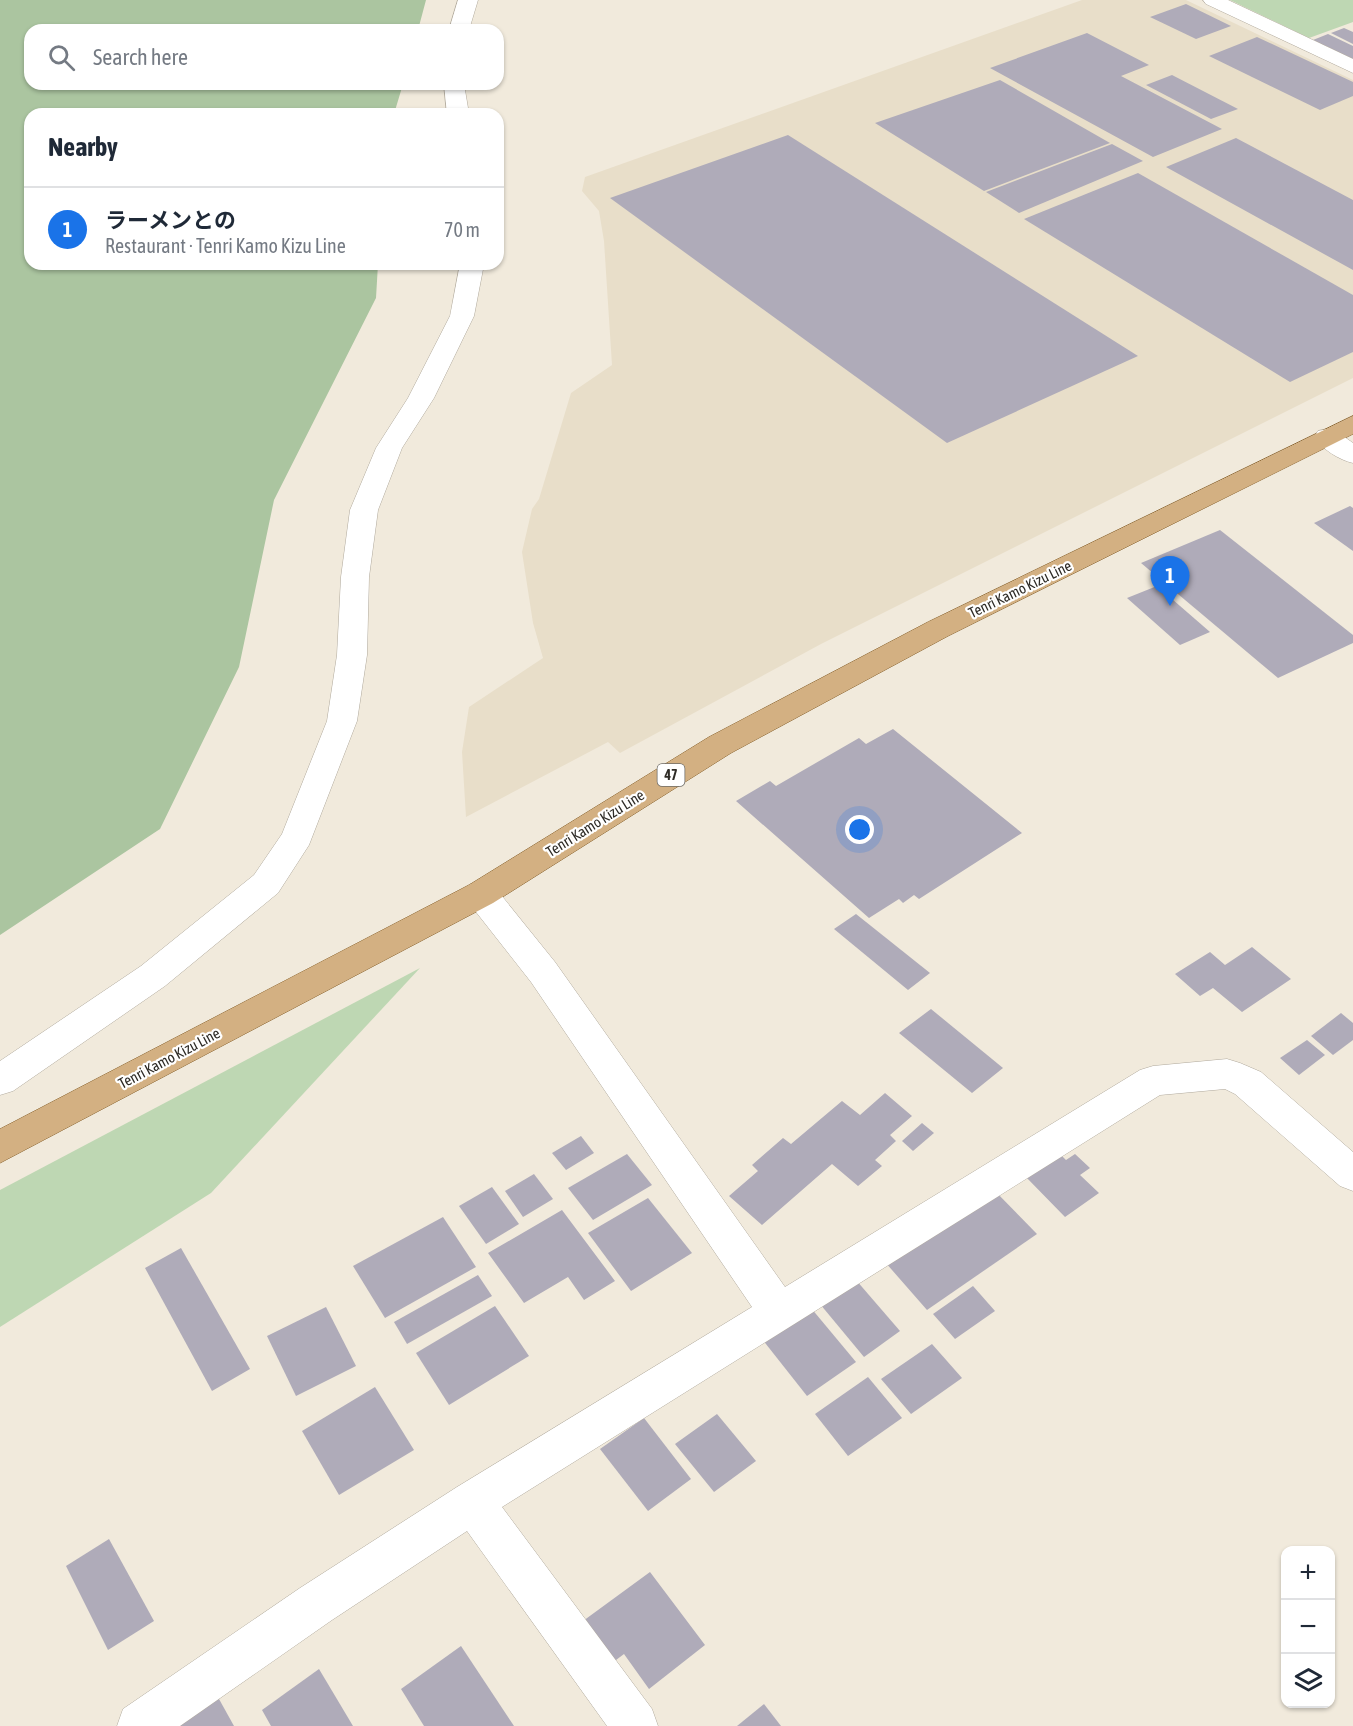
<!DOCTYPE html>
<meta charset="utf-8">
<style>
:root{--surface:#fff;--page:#f6f6f7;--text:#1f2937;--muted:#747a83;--line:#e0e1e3;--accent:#1a73e8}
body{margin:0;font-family:"Asap Condensed","Noto Sans JP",sans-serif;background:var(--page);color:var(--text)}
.controls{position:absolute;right:18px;bottom:18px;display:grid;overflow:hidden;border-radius:12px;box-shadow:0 2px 4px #0004}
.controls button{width:54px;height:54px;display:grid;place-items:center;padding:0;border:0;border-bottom:2px solid var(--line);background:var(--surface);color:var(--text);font:30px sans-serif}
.you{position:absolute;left:860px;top:830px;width:21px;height:21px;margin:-15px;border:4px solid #fff;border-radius:50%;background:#1a73e8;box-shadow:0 0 0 9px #1a73e833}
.badge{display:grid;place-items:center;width:39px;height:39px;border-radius:50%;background:var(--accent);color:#fff;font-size:20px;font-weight:700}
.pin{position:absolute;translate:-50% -50px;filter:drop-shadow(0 2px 3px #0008)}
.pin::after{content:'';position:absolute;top:32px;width:21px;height:18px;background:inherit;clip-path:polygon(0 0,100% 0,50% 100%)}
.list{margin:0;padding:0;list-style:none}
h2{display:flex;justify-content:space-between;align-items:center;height:78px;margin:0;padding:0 24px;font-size:26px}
h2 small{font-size:20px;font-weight:400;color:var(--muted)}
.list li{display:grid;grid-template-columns:39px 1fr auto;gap:18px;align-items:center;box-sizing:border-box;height:84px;padding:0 24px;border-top:2px solid var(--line)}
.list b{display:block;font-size:22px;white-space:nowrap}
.list p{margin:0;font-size:20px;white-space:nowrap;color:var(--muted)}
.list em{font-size:20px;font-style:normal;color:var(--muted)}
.icon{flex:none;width:33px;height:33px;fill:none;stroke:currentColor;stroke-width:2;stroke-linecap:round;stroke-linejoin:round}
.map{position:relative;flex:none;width:1353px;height:1726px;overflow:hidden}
.search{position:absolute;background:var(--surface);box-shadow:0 2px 4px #0004;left:24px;top:24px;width:480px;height:66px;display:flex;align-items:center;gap:15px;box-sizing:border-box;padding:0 21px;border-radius:18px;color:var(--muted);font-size:22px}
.panel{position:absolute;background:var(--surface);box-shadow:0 2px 4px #0004;left:24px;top:108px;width:480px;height:162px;border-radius:18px}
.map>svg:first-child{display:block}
</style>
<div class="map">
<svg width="1353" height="1726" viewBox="0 0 1353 1726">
<rect width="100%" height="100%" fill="#f1eadc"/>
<!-- built -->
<polygon fill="#e8dec9" points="1082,0 1186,0 1353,80 1353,378 821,644 620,753 608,742 466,817 462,752 469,707 543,658 533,623 522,552 532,509 539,499 571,393 612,365 604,241 599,211 582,191 585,177"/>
<!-- green -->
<g fill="#bed7b3">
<polygon points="1230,0 1353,0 1353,22 1309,38"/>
<polygon points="420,968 211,1193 0,1327 0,1190"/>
</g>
<!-- forest -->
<polygon fill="#abc5a0" points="0,0 426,0 418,30 30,30 30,84 403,84 394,114 30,114 30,264 378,264 376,298 274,500 239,667 160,829 0,935"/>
<!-- building -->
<g fill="#afabb9">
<polygon points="1186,4 1231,26 1196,39 1150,17"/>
<polygon points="1344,28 1353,32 1353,44 1331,33"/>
<polygon points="1087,33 1149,65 1121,76 1222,129 1153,157 990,68"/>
<polygon points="1328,34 1353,46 1353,59 1313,40"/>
<polygon points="1257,37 1353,82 1353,96 1320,110 1209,56"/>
<polygon points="1172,75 1238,109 1211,119 1146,85"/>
<polygon points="1000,80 1110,143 984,191 875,123"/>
<polygon points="788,135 1138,356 947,443 610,198"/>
<polygon points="1236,138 1353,200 1353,270 1166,167"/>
<polygon points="1112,144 1143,161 1019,213 986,192"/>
<polygon points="1138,173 1353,295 1353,352 1290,382 1024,219"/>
<polygon points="1350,506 1353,508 1353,551 1314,523"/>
<polygon points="1220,530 1353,635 1353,643 1278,678 1141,563"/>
<polygon points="1157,586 1210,632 1180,645 1127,598"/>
<polygon points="893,729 1022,833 919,899 914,895 903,903 899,899 869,918 736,801 770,781 776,786 859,738 866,744"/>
<polygon points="856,914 930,973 908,990 834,929"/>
<polygon points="1252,947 1291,979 1242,1012 1213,988 1200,996 1175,974 1210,952 1225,965"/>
<polygon points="931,1009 1003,1068 972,1093 899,1033"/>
<polygon points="1341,1013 1353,1023 1353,1040 1333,1055 1311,1036"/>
<polygon points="1307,1040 1325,1055 1299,1075 1280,1058"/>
<polygon points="885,1093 912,1116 890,1135 896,1141 875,1160 882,1166 858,1186 832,1164 762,1225 729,1196 758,1171 752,1165 783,1138 791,1144 842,1101 860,1115"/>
<polygon points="922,1123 934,1133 913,1151 902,1141"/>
<polygon points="581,1136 594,1153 566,1170 552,1153"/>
<polygon points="627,1154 652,1185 593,1220 568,1188"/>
<polygon points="1060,1154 1066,1160 1075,1154 1090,1168 1080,1175 1099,1193 1065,1217 1025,1176"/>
<polygon points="534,1174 553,1199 523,1217 505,1191"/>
<polygon points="492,1187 519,1224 486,1244 459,1206"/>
<polygon points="994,1190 1037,1234 927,1310 885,1262"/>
<polygon points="648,1198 692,1253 631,1291 588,1233"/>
<polygon points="562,1210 615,1281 584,1300 568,1277 524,1303 488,1253"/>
<polygon points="443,1217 476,1267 385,1318 353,1266"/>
<polygon points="181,1248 250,1369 212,1391 145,1268"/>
<polygon points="478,1275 492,1296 407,1344 394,1322"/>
<polygon points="856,1280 900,1331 864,1357 820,1304"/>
<polygon points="973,1286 995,1311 955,1339 933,1314"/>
<polygon points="495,1306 529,1356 449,1405 416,1353"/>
<polygon points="326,1307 356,1366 296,1396 267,1336"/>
<polygon points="811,1308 856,1362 807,1396 762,1339"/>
<polygon points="932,1344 962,1378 911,1414 881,1379"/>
<polygon points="868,1377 902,1418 848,1456 815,1414"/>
<polygon points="375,1387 414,1450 339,1495 302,1431"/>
<polygon points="717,1414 756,1461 714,1492 675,1444"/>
<polygon points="644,1418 691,1479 648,1511 600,1449"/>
<polygon points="109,1539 154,1621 108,1650 66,1566"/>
<polygon points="650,1572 705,1645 649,1689 624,1654 612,1663 583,1621"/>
<polygon points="461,1646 514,1726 424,1726 401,1689"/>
<polygon points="319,1669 353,1726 271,1726 262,1710"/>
<polygon points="214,1690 234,1726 162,1726"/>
<polygon points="764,1704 781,1726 737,1726"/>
</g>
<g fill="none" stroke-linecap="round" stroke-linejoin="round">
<!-- minor casing -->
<g stroke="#b0a99c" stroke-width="1">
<g id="minor">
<polygon points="458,0 478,0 469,30 449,30"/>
<polygon points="1203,0 1228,0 1353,59 1353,73 1206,4"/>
<polygon points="444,84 464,84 469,114 447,114"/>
<polygon points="460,264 484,264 474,316 434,398 402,448 378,510 369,577 367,655 357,721 309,845 278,893 165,986 13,1091 0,1095 0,1061 141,966 254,875 282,834 327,721 337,655 341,577 350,510 376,448 408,398 450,316"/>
<path d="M1327,429L1336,431L1353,443V463C1339,460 1322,449 1314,437L1318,431Z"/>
<polygon points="481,881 493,885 555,962 785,1287 1140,1070 1153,1066 1227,1059 1240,1063 1261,1072 1353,1152 1353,1191 1340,1186 1235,1094 1225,1089 1160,1095 502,1507 652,1709 658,1726 607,1726 467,1531 332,1620 180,1726 117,1726 123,1709 300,1588 457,1487 752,1307 531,982 469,903 464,894 469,885"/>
</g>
</g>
<!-- primary casing -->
<g stroke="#86602b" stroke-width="1">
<polygon id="primary" points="1353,416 1353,434 948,636 731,753 493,903 0,1163 0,1129 469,885 709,737 928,622"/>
</g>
<!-- minor -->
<use href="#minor" fill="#fff" fill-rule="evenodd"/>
<!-- primary -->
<use href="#primary" fill="#d3b082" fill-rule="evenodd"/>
</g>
<g text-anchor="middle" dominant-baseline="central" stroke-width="4.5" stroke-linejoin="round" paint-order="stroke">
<!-- shield labels -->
<rect fill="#fff" stroke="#6d6b67" stroke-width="1.5" x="657.5" y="764" width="27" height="22" rx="4.5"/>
<g font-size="14" font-weight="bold" fill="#2e2b26">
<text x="671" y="775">47</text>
</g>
<!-- street labels -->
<g font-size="15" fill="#2e2b26" stroke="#fff">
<text transform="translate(1020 589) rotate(-26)">Tenri Kamo Kizu Line</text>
<text transform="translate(595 823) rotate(-32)">Tenri Kamo Kizu Line</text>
<text transform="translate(169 1058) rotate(-28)">Tenri Kamo Kizu Line</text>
</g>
</g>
</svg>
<div class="controls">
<button>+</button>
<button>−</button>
<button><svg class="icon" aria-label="layers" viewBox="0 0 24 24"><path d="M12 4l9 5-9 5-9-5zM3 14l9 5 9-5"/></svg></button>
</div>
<div class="you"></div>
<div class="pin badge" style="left:1170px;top:606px">1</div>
<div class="search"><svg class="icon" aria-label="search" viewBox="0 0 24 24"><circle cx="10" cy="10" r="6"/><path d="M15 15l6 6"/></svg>Search here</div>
<section class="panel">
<h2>Nearby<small></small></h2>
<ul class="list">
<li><span class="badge">1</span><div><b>ラーメンとの</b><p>Restaurant · Tenri Kamo Kizu Line</p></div><em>70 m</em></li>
</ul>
</section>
</div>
